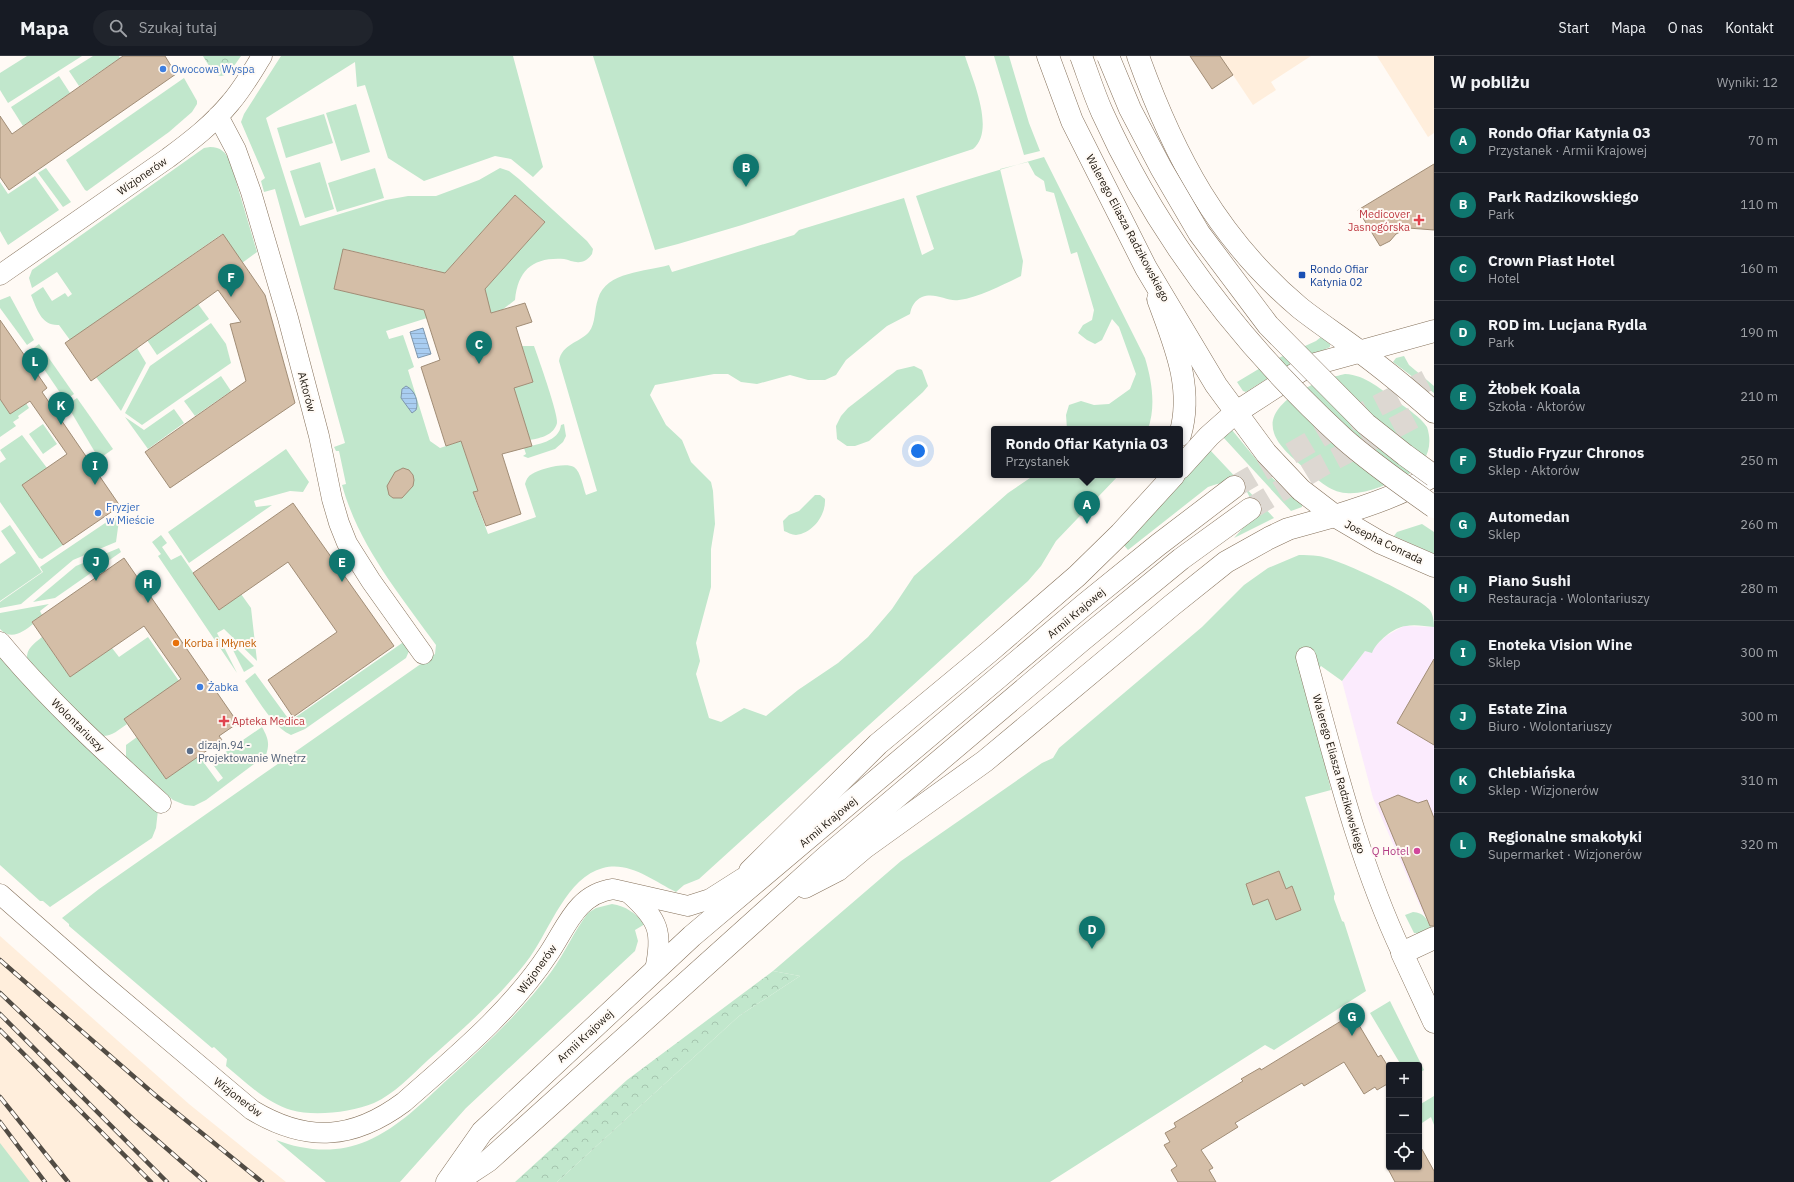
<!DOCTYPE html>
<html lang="pl">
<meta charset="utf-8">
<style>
:root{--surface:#171b24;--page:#20242c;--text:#f1f3f6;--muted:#9ea1a6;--line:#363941;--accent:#0f766e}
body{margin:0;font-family:"IBM Plex Sans",sans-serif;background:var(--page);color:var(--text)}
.controls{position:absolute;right:12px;bottom:12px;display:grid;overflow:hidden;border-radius:4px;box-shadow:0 1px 3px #0004}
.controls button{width:36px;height:36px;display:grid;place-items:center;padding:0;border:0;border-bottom:1px solid var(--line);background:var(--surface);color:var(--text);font:20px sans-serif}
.you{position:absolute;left:918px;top:395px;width:14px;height:14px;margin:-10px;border:3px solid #fff;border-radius:50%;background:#1a73e8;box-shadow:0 0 0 6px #1a73e833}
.badge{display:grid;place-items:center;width:26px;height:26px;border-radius:50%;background:var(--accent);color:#fff;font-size:13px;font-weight:700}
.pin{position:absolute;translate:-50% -33px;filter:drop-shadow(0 1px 2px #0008)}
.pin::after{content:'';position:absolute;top:21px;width:14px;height:12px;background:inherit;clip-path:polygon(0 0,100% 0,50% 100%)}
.popup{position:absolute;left:991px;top:370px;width:192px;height:52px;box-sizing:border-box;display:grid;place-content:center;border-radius:4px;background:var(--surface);filter:drop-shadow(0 1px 3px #0005);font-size:13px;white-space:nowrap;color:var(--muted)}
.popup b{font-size:15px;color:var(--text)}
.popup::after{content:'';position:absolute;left:50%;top:100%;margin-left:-8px;border:8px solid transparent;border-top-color:var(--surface)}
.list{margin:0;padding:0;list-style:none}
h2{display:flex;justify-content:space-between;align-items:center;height:52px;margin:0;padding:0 16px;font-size:17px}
h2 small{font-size:13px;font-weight:400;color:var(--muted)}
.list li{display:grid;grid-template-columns:26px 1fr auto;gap:12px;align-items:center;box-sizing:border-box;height:64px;padding:0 16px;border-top:1px solid var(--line)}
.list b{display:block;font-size:15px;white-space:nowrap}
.list p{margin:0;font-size:13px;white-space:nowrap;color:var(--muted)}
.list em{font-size:13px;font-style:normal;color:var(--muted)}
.icon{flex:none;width:22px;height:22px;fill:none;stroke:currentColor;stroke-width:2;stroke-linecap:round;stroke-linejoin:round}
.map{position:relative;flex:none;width:1434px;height:1126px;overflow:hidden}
header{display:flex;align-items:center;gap:24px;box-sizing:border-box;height:56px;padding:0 20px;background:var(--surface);border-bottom:1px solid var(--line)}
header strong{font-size:19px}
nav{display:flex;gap:22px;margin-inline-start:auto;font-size:14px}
.search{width:280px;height:36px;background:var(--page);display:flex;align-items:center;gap:10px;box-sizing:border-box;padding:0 14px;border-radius:22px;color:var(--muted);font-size:15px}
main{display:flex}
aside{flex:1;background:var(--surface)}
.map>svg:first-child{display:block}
</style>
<header>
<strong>Mapa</strong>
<div class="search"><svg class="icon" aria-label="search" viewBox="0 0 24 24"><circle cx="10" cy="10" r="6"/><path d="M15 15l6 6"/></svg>Szukaj tutaj</div>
<nav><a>Start</a><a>Mapa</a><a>O nas</a><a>Kontakt</a></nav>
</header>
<main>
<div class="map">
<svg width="1434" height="1126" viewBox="0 0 1434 1126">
<defs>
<pattern id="forest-crowns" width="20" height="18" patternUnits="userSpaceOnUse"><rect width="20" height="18" fill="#c1e7cc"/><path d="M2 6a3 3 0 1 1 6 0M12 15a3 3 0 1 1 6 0" fill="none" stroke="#a5c5ae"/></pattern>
<pattern id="water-rules" width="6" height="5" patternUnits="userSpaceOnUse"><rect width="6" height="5" fill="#a9cdf1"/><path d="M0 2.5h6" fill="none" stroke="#91afcd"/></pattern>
</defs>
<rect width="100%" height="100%" fill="#fffaf5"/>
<!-- commercial -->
<polygon fill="#fbebfd" points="1404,570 1434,571 1434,856 1424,859 1373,742 1342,625 1365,595 1375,590 1386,580"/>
<!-- built -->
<g fill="#ffeedc">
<polygon points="1190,0 1311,0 1271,26 1276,34 1253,49 1233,19 1212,33"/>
<polygon points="1377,0 1434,0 1434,77 1428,81"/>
<polygon points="0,880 189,1048 286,1126 17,1126 0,1104"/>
</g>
<!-- green -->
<g fill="#c1e7cc">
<polygon points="27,0 82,0 8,47 0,34 0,17"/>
<polygon points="93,0 119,0 120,2 79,30 69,15"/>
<path d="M281,0H513L543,111L533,121L511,103L495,100L424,125L388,102L365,29L357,31L355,6L266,62L300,170L386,144L408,140H436L479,124L500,112L509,115L519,123L587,185L593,193L592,198C589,202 585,206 580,206C575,207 569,204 564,203C534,201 518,213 515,244L502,254L491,257L482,236L545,166L515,139L452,209L455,216L434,221L435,214L344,193L334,233L427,254V262L386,275L389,283L403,279L414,311L408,314L430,385L440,392L461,385L478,435L473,437L488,478L536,461L525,428C526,424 528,420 532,418C540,413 565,406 574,411C581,416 583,431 586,439L597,435L559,305C562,288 579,287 589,276C596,267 594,254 598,243C606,215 646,216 669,209L672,216L794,179L799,174L904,142L922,199L934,193L916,140C958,126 1001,113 1044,101L1145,302C1152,325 1156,350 1148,373H1067L1066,359L1069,349L1081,345L1094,349L1109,348L1130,333L1136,318L1119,271L1112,263L1102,284L1095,288L1087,284L1078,277L1083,269L1092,264L1094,254L1077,196L1071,198L1054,137L1046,135L1044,125L1035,119L1028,106L1000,113L1023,205L1021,220C1002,229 980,241 959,244C947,246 936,236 922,241C915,244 911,251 910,258L887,270L846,304L836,319L825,324H808L790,319L757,328L741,326L728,318H714L655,329L650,339L666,369L682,384L691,406L711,426L713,435L715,468L711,493V531L696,587L700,605L696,618L709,662L721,666L744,652L766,660L798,634L838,607L868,581L892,553L914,520L1008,437L1033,420L1119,419L1056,485L1041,510L1028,525L699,823L684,829L676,836C653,825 630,805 603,812C567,821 550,873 530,901C501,940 464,972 428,1004C412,1019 394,1038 374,1047C351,1056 315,1061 291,1054C268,1048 244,1025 226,1010L227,1003L214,991L212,992L69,870V868L62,862L99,833L435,598L436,589C400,539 359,490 342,429L346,428L339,395H336L334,391L345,387L275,133L264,136L261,125L265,122L241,66L244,58Z"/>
<path d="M593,0H965C972,22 996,75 973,93L742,169L678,188L655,194Z"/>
<polygon points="994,0 1009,0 1029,67 1040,95 1024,99"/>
<polygon points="59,20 70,37 23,70 11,51"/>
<polygon points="184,22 197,45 197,48 192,56 169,76 87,135 85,134 66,104"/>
<polygon points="356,48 370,96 341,105 326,57"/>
<polygon points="324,58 333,87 286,102 277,72"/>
<path d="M210,91C221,91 225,96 230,105L257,196L242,207L222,178L70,284L59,269C41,270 37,253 31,239L43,231L52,245L65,237L68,241L72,238L57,216L32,232L29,222L32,214L204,92Z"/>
<polygon points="320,106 334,153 305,162 290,115"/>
<polygon points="46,112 71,146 63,151 38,117"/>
<polygon points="375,112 384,142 337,156 328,127"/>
<polygon points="35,120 59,154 8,189 0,175 0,126 8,138"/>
<polygon points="10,240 34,284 27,289 0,252 0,244"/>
<polygon points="198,248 209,263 157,299 147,284"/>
<polygon points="211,267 226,288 231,307 142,369 125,357 150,310"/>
<polygon points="1321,281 1330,288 1330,291 1282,313 1246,336 1243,335 1237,326 1272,305 1316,285"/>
<polygon points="39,288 74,338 65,344 31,294"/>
<path d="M522,290H534C538,301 559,360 557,367C554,379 541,382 530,384L512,328L520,330L533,326Z"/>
<polygon points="137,292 146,307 121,355 96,321"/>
<polygon points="1404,300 1409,309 1434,330 1434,337 1393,306 1396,302"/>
<polygon points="914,310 922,314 928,330 923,336 869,385 855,390 847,390 837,383 836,370 841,360 848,352 897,314"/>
<path d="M1345,318C1366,319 1382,334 1398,346C1408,353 1420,361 1427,371C1434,392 1425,410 1407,419C1390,427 1366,439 1346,437C1329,436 1316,422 1303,411C1294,403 1278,390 1274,377C1263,345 1321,323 1345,318Z"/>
<polygon points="221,320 231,335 195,360 184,345"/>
<polygon points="77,342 113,393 99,403 67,349"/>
<polygon points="0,343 10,358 26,347 29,352 18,360 19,362 13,366 16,370 0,381"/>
<polygon points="174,353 184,367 148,393 125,361 144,374"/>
<polygon points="43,368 57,388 43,398 29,378"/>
<path d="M564,368L566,380L563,386L555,393L528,402L523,400L526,398L524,392C537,388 559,386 561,369Z"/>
<polygon points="1232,374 1269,419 1302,448 1302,451 1291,455 1223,381"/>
<polygon points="22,379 47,412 63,489 42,503 39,502 0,446 0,407 6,403 0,394"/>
<polygon points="286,393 309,426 303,436 290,435 254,445 256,451 272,449 189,507 168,476"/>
<path d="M1210,394L1274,462L1234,482L1251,463C1251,458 1252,452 1251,447C1248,424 1224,424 1208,431L1128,494L1123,488Z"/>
<path d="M815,439H820L825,443C826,459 813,477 796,479C792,479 787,476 784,475L783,465L789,459L799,455Z"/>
<polygon points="120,457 116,486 73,504 21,548 0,552 0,546 43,516 40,511"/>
<polygon points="1422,468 1434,476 1434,498 1394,480 1397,476"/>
<polygon points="10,469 42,516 0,545 0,508 16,497 1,475"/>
<polygon points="161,479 167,487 162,491 171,504 181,499 219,554 241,538 251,552 257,605 224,573 217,577 237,617 158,500 161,498 152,486"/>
<polygon points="119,492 121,496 55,542 33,546 76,510"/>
<path d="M1299,499C1305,499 1312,499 1318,500C1337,502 1417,540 1429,553C1433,557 1434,566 1434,571C1425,570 1414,568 1406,570C1394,571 1376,586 1372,597L1365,595L1342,625L1321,610L1305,627L1331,734L1305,741L1335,838L1334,840V843L1342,865L1344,866L1366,935L1274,994L1265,989L1050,1126H557L739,960L800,920L773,915L901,805L1042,707L1053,702L1059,692L1202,571L1244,529L1268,512Z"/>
<path d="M49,548L40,555L42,559L32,566L33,568C23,576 11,585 0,573V557Z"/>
<path d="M42,581L70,621L112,592L119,601L148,581L179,625L124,663L127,668C118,674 112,681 100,680L27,604C26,592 34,588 42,581Z"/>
<polygon points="228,584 254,610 244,616"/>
<path d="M405,585L409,595L406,602L305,673L291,679C273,671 257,642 245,625L255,617L290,665Z"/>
<polygon points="0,599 158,754 156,772 152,782 50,851 43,845 40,845 0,809"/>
<path d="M262,671C268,682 270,687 266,699L206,744L194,750L185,749L173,744L126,701V689L137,681L166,723L199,700L218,726L223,722L211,706Z"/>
<path d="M612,848C626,850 635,857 645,868L635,874L638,885L635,895L466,1052L400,1126H326L276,1084C305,1095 337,1098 367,1085C399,1071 423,1046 448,1023C485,989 521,956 551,916C565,897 574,875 588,857L596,852Z"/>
<path d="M1413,856C1424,857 1426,862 1431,871L1420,877H1414L1405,859Z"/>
<polygon points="1390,945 1424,1014 1419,1017 1419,1009 1401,1009 1370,957"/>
<polygon points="1434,1040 1434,1069 1431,1061 1419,1069 1419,1049"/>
<polygon points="0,1087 30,1126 0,1126"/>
</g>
<!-- forest -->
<g fill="url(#forest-crowns)">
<path d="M203,0H241C224,25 219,28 203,0Z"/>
<polygon points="773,915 800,920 739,960 557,1126 515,1126 627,1024"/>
</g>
<!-- water -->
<g fill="url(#water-rules)" stroke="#7e96ac">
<polygon points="423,272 431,298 418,302 410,276"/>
<path d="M406,330C415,334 419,346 416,354L412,357L401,342L402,333Z"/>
</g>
<!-- building -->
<g fill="#d4bea7" stroke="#a18d76">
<polygon points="123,0 165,0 176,18 9,134 0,121 0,60 12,78"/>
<polygon points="1190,0 1220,0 1233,19 1212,33"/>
<polygon points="1434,108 1434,174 1408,172 1396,178 1390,185 1380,190 1358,154"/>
<polygon points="515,139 545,166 485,233 491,257 525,247 532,266 516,271 533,326 514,332 532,390 502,398 521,458 486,470 473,436 478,435 461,385 446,390 421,311 440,304 424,254 334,233 343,193 445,217"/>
<polygon points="223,178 265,239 295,347 170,432 145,396 246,325 230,268 241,266 218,234 91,325 65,287"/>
<polygon points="0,264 47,332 42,336 120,450 63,489 22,429 67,398 30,345 10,358 0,343"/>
<polygon points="403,412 409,414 413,419 414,424 413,430 402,442 393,442 389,439 387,430 395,416"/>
<polygon points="293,447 394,590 293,661 268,624 337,576 288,506 219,554 193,517"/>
<polygon points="124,502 238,667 219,680 222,684 166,723 124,663 181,623 144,570 70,621 32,566"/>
<polygon points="1434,603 1434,689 1397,667"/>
<polygon points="1398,739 1418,747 1427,744 1434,762 1434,870 1430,870 1379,747"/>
<polygon points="1279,815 1286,833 1292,830 1301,854 1276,864 1268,843 1253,849 1246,828"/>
<polygon points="1346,962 1356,964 1378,1001 1381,999 1389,1012 1389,1027 1377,1034 1375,1031 1364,1038 1344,1006 1304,1030 1302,1027 1265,1049 1235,1067 1238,1071 1201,1094 1213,1112 1209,1114 1216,1126 1178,1126 1171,1114 1177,1110 1164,1089 1170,1086 1165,1077 1176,1071 1174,1067 1243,1025 1241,1023 1260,1012 1261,1014"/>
<polygon points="1419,1088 1434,1115 1434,1126 1395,1126 1387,1111 1419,1111"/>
</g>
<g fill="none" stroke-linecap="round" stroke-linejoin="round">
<!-- secondary-tunnel -->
<g stroke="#ddd8d2" stroke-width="22" stroke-dasharray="22 11" stroke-linecap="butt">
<polyline points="1234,431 1338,370 1434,321"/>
<polyline points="1250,453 1323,409 1434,351"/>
</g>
<!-- street casing -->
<g stroke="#85715b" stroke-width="21">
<g id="street">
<polyline points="218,60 236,94 251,136 288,262 319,380 332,443 339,467 347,487 371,525 423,598"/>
<path d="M0,219L168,102C191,85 213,68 231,46C243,32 252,16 262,0"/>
<path d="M0,586C48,644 105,696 161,747"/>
<path d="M1306,601C1334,703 1357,801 1402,897"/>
<path d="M0,838L99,925L252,1054C307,1087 353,1084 404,1046C456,1000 511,955 549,897C567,870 577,838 613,833L688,850L710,843L743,822"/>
<path d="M630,838C659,864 663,876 655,914"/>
</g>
</g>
<!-- secondary casing -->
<g stroke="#85715b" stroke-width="23">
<g id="secondary">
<path d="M1158,243C1174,287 1194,331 1180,379"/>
<polyline points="1180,412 1209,380 1235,357"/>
<polyline points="750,815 878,688 989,596 1077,520 1121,477 1174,419"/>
<polyline points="805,831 838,814 864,792 985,705 1171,550 1226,506 1269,482 1288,473 1335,460"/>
<polyline points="1434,882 1402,897 1434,966"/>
<polyline points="447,1126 482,1076 692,880 1084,549 1158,489 1234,431"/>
<polyline points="456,1126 488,1105 827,800 1081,585 1181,503 1250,453"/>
</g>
</g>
<!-- primary casing -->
<g stroke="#85715b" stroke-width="23">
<g id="primary">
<polyline points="1048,0 1072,65 1146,212 1216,329 1266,397 1301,434 1335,460 1381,487 1434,510"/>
<path d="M1138,0C1174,100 1217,182 1300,252C1319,267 1339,280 1359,295C1385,314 1410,335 1434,356"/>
<polyline points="1235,357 1300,315 1315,308 1434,275"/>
<path d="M1335,460C1370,449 1403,438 1434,419"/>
</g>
</g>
<!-- street -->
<use href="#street" stroke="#fff" stroke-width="20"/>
<!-- secondary -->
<use href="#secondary" stroke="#fff" stroke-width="22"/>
<!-- primary -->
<use href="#primary" stroke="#fff" stroke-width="22"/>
<!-- rail casing -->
<g stroke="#524c44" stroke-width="4.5">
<g id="rail">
<polyline points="0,904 155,1039 262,1126"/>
<polyline points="0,937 134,1064 205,1126"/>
<polyline points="0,958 167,1126"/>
<polyline points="0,974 151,1126"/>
<polyline points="0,1041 68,1126"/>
<polyline points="0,1066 45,1126"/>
</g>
</g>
<!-- rail -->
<use href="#rail" stroke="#fffaf5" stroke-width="3" stroke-dasharray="9" stroke-linecap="butt"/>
<!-- primary-bridge casing -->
<g stroke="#85715b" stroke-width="23" stroke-linecap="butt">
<g id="primary-bridge">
<path d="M1081,0C1088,19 1094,38 1102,56C1158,180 1243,290 1343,382C1371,407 1403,429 1434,451"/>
<polyline points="1108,0 1130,53 1161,112 1199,177 1268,269 1366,368 1405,399 1434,420"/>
</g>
</g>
<!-- primary-bridge -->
<use href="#primary-bridge" stroke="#fff" stroke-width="22"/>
</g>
<!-- markers -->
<g fill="#3f7fe0" stroke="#fffaf5" stroke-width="1.5">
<circle cx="163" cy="13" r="4"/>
<circle cx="98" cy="457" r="4"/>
<circle cx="200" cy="631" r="4"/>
</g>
<g fill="#e0444e" stroke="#fffaf5" stroke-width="1.5">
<path d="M1417 158h4v4h4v4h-4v4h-4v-4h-4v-4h4z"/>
<path d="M222 659h4v4h4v4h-4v4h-4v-4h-4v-4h4z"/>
</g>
<rect fill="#1a4fb4" stroke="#fffaf5" stroke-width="1.5" x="1298" y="215" width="8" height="8" rx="2"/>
<circle fill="#e8710a" stroke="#fffaf5" stroke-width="1.5" cx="176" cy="587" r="4"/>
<circle fill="#5c6f8a" stroke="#fffaf5" stroke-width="1.5" cx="190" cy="695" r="4"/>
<circle fill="#d1479c" stroke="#fffaf5" stroke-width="1.5" cx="1417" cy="795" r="4"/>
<g text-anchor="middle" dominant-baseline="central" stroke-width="4" stroke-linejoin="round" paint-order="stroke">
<!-- shop labels -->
<g font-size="11" fill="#366cbe" stroke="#fffaf5" text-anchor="start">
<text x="171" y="13">Owocowa Wyspa</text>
<text x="106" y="451">Fryzjer<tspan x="106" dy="13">w Mieście</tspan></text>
<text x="208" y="631">Żabka</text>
</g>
<!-- street labels -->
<g font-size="11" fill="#1b140b" stroke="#fffaf5">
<text transform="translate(142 120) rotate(-35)">Wizjonerów</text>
<text transform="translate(1128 172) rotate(62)">Walerego Eliasza Radzikowskiego</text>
<text transform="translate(307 336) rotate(75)">Aktorów</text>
<text transform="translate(1384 486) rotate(26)">Josepha Conrada</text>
<text transform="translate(1076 557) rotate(-40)">Armii Krajowej</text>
<text transform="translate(78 669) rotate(45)">Wolontariuszy</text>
<text transform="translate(1339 718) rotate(74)">Walerego Eliasza Radzikowskiego</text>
<text transform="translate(828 766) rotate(-40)">Armii Krajowej</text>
<text transform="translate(537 913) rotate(-54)">Wizjonerów</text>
<text transform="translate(585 980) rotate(-43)">Armii Krajowej</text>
<text transform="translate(238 1041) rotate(37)">Wizjonerów</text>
</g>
<!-- health labels -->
<g font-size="11" fill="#be3a42" stroke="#fffaf5" text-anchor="end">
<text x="1410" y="158">Medicover<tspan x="1410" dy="13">Jasnogórska</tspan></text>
<text x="232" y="665" text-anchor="start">Apteka Medica</text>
</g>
<!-- transit labels -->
<g font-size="11" fill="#164399" stroke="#fffaf5" text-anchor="start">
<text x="1310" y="213">Rondo Ofiar<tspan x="1310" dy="13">Katynia 02</tspan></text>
</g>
<!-- food labels -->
<g font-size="11" fill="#c56008" stroke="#fffaf5" text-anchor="start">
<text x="184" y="587">Korba i Młynek</text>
</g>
<!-- service labels -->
<g font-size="11" fill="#4e5e75" stroke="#fffaf5" text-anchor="start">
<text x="198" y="689">dizajn.94 -<tspan x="198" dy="13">Projektowanie Wnętrz</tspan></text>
</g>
<!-- hotel labels -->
<g font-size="11" fill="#b23c85" stroke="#fffaf5" text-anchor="end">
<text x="1409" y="795">Q Hotel</text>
</g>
</g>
</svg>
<div class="controls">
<button>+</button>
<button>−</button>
<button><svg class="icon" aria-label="locate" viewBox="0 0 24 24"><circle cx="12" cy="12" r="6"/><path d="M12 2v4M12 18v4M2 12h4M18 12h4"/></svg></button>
</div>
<div class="you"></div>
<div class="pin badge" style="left:1087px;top:468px">A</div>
<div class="popup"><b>Rondo Ofiar Katynia 03</b>Przystanek</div>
<div class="pin badge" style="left:746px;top:131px">B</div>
<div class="pin badge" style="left:479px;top:308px">C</div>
<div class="pin badge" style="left:1092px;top:893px">D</div>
<div class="pin badge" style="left:342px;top:526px">E</div>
<div class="pin badge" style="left:231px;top:241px">F</div>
<div class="pin badge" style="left:1352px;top:980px">G</div>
<div class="pin badge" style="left:148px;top:547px">H</div>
<div class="pin badge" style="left:95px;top:429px">I</div>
<div class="pin badge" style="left:96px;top:525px">J</div>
<div class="pin badge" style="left:61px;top:369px">K</div>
<div class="pin badge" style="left:35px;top:325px">L</div>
</div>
<aside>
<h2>W pobliżu<small>Wyniki: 12</small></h2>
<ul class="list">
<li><span class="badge">A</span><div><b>Rondo Ofiar Katynia 03</b><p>Przystanek · Armii Krajowej</p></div><em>70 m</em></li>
<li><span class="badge">B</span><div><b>Park Radzikowskiego</b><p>Park</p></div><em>110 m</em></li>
<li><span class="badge">C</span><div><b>Crown Piast Hotel</b><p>Hotel</p></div><em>160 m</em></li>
<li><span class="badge">D</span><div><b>ROD im. Lucjana Rydla</b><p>Park</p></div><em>190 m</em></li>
<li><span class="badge">E</span><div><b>Żłobek Koala</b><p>Szkoła · Aktorów</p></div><em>210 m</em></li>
<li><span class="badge">F</span><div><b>Studio Fryzur Chronos</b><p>Sklep · Aktorów</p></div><em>250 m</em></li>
<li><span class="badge">G</span><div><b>Automedan</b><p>Sklep</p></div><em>260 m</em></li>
<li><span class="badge">H</span><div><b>Piano Sushi</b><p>Restauracja · Wolontariuszy</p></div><em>280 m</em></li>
<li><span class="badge">I</span><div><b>Enoteka Vision Wine</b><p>Sklep</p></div><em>300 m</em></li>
<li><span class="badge">J</span><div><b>Estate Zina</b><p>Biuro · Wolontariuszy</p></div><em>300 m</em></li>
<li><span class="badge">K</span><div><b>Chlebiańska</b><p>Sklep · Wizjonerów</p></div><em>310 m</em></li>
<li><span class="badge">L</span><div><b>Regionalne smakołyki</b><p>Supermarket · Wizjonerów</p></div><em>320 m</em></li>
</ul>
</aside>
</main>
